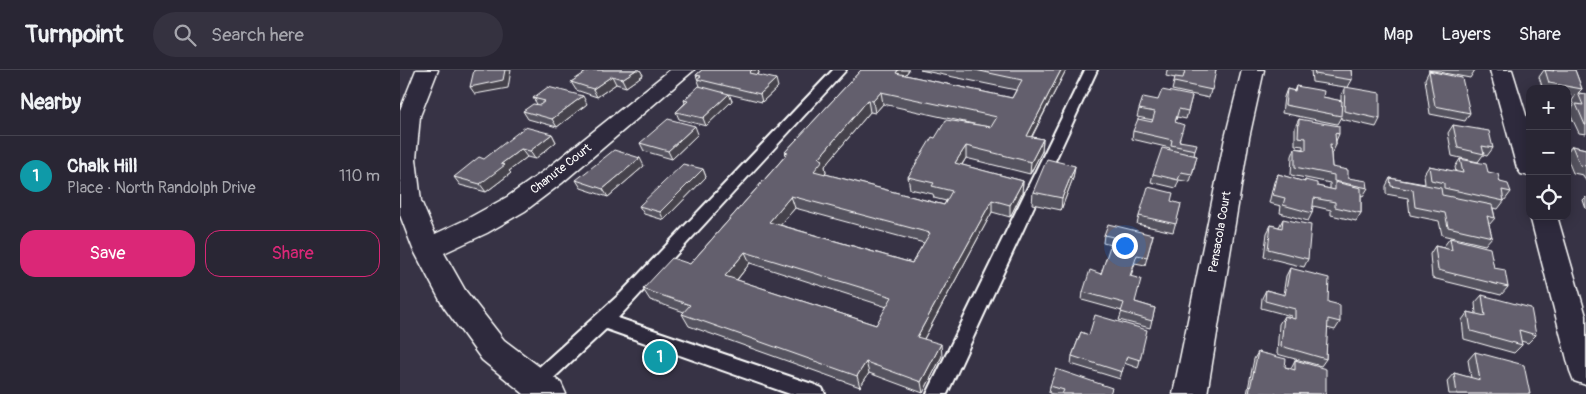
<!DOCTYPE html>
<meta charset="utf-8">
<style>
:root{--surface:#292634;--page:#353240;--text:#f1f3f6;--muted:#a5a5ac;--line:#45434f;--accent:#db2777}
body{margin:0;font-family:Pangolin,sans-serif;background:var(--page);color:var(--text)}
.controls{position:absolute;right:15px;top:15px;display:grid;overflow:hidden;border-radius:10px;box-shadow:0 2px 12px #0003}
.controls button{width:45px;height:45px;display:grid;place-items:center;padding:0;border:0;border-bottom:1px solid var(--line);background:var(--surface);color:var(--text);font:25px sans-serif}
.you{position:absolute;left:724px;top:175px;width:18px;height:18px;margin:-12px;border:4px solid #fff;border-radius:50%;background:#1a73e8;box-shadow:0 0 0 8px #1a73e833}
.badge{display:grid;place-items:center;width:32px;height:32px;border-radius:50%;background:var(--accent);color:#fff;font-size:16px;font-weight:700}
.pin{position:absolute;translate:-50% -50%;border:2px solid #fff;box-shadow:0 1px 5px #0006}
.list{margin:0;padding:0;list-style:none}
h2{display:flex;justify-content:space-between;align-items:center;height:65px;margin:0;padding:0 20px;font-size:21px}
h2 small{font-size:16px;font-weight:400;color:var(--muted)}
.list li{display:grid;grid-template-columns:32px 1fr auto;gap:15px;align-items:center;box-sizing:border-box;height:80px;padding:0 20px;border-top:1px solid var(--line)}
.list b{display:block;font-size:19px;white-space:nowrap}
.list p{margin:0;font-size:16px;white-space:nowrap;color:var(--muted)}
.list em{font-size:16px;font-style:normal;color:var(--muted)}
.actions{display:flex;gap:10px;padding:15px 20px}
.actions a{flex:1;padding:11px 0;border:1px solid var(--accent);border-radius:15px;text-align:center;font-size:18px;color:var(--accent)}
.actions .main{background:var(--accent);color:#fff}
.icon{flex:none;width:28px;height:28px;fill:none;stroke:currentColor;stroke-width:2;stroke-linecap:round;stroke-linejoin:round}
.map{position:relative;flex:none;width:1186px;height:324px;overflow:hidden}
header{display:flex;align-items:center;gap:30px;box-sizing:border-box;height:70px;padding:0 25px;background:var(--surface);border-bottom:1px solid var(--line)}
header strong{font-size:24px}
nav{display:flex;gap:28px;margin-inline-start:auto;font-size:18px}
.search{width:350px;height:45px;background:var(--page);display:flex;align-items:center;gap:12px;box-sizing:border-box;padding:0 18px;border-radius:28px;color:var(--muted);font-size:19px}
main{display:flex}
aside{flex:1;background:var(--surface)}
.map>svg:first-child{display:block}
</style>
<header>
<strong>Turnpoint</strong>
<div class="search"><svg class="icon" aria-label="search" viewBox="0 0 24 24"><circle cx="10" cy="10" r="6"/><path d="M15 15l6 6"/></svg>Search here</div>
<nav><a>Map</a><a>Layers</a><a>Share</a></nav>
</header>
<main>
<aside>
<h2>Nearby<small></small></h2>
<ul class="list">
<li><span class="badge" style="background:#0f9aa8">1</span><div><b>Chalk Hill</b><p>Place · North Randolph Drive</p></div><em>110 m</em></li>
</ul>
<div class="actions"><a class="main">Save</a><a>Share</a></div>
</aside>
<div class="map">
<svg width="1186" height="324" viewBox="0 0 1186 324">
<rect width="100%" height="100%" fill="#373345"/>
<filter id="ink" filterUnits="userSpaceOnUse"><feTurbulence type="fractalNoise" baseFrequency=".02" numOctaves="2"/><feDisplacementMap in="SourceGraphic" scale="10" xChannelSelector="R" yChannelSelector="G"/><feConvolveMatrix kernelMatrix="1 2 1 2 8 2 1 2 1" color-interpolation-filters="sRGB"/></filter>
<g filter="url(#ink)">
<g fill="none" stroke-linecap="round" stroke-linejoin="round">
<!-- lane casing -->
<g stroke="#fff" stroke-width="4">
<g id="lane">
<polygon points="433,0 446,0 218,248 415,315 422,318 425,324 390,324 206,259 142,319 135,322 128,319 125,313 128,307 221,223"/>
<polygon points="685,0 697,0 547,324 527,324"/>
</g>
</g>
<!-- street casing -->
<g stroke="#fff" stroke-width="3">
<g id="street">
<polygon points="16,0 38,0 20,46 16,89 21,131 35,164 67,149 107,127 144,101 270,0 294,0 162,113 125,141 87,163 44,183 65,220 104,270 161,313 166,324 124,324 82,290 43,236 13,179 0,145 0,40"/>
<polygon points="842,0 864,0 849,68 807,324 773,324 825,68"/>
<polygon points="1090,0 1112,0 1130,58 1130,106 1121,104 1117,98"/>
<polygon points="1130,146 1157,146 1186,246 1186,315 1174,311 1170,301"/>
</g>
</g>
<!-- lane -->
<use href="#lane" fill="#2f2a3d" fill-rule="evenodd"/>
<!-- street -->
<use href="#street" fill="#2f2a3d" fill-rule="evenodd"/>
</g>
<!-- wall -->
<g fill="#55525e" stroke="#fff" fill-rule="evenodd">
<polygon points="182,0 240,0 243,5 226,17 216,14 197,27 176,20 171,12 184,4"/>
<polygon points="302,0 358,0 359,3 358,5 378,17 362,32 329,24 332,31 306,56 279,49 276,42 285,33 284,30 300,16 296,5"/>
<path d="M461,0H509L505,5L612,28L616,20L520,0H666L632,67L643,69L642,81L630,104L566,88L562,95L623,111L622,123L610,147L592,142L524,269L542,286L523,323L469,303L460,317L289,256L282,244L284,242L250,230L243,219L290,194L386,85L385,82ZM483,34L587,57L535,68L508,107L510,119L533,124L534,128L546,131L544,135L425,104L426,102L425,96L470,42L475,43ZM395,138L524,173L512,193L380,155ZM350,193L487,237L476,255L337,210Z"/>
<polygon points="767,0 816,0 809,28 772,20 775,8 766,6"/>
<polygon points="911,0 951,0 952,10 948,17 980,49 976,57 941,49 941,47 937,54 882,43 884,27 887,19 894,21 896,16 923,27 941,31 941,25 945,17 912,12"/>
<polygon points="1028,0 1075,0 1070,8"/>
<polygon points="1144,0 1175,0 1182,19 1178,23 1186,24 1186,64 1179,63 1169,42 1174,36 1172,31 1175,26 1167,25 1167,19 1143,19 1139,7"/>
<polygon points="1029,1 1070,43 1065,51 1030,44 1025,9"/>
<polygon points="792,26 786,49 777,47 775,52 780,71 795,80 794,86 797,86 790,112 779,110 776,118 751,112 753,104 769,80 770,78 732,69 733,61 752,52 753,50 737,47 739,39 758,30"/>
<polygon points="133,28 187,34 157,57 128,49 123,41 137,34"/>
<polygon points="899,49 939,64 936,71 936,75 932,83 931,83 932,97 948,108 968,118 963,126 961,125 961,143 956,151 931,145 931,140 913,136 912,143 908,151 880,143 881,136 869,133 874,112 878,104 904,112 905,110 917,116 930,119 930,113 891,105 892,86 895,78 903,79 903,76 895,75 895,57"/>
<polygon points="1053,55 1093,78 1087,86 1083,85 1078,92 1052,86 1048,63"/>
<polygon points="152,64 156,72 135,89 127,87 109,101 111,103 86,122 60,115 54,107"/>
<polygon points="298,64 272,89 244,81 240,73"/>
<polygon points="1172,76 1186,79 1186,111 1183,105 1173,103 1167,88 1167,82"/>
<polygon points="1060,89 1088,102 1100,112 1111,122 1098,139 1093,138 1095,148 1089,155 1092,167 1085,175 1042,165 1039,151 1010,145 1008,128 986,124 986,116 990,108 1025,114 1024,104 1029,96 1056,102 1055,97"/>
<polygon points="244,96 208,127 181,118 176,110"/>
<polygon points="675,96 673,108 661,140 632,134 633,122"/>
<polygon points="303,99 306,107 264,150 244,144 239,136"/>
<polygon points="1186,127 1186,139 1183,130"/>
<polygon points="781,134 773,162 737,154 739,146"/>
<polygon points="883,149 908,189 904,197 864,187 867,163 871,155 879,157"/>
<polygon points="704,165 753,165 745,195 735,193 731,206 735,232 755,238 750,258 719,250 722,241 682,230 683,222 701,204 711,175 703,173"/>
<polygon points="1050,168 1094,198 1108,217 1101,225 1032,208 1030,184 1035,176 1044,178 1044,176"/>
<polygon points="890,198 928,232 940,252 935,260 927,258 926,289 921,296 877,284 879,254 884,246 891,248 891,246 861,238 862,228 866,220 883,225 886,206"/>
<polygon points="1082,225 1136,265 1128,273 1121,271 1122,275 1114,283 1064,269 1062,250 1068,242 1076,244 1075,233"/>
<polygon points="681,262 740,290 738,298 724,293 720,309 671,294 672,286"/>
<polygon points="858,282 885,297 891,298 895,290 926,324 847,324 854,289"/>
<polygon points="1075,282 1130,324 1049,324 1047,311 1054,303 1071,308 1068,290"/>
<polygon points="650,316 710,324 653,324 649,323"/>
</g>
<!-- shaded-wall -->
<g fill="#45424c" stroke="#fff">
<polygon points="105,0 111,0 108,18 75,24 70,17"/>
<polygon points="236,0 240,0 243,5 226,17 222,9"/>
<polygon points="352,0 358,0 359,3 351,10 349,3"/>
<polygon points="498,0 509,0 497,15 496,3"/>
<polygon points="661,0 666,0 626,77 627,66"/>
<polygon points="212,6 216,14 197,27 193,19"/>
<polygon points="376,9 378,17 362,32 360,24"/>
<polygon points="481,22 483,34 475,43 473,31"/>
<polygon points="329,24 332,31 306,56 303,48"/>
<polygon points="183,26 187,34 157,57 152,49"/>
<polygon points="468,30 470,42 425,96 426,102 417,113 414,101 419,88"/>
<polygon points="295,56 298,64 272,89 268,81"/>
<polygon points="152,64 156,72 135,89 130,81"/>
<polygon points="643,69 642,81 630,104 631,92"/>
<polygon points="566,76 566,88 555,105 555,93"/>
<polygon points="121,79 127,87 109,101 111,103 86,122 80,114 101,94"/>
<polygon points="240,88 244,96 208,127 203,119"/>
<polygon points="675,96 673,108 661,140 662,128"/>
<polygon points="303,99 306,107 264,150 260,142"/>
<polygon points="623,111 622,123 610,147 610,135"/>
<polygon points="391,126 395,138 373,164 369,152"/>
<polygon points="592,130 592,142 519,278 517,267"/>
<polygon points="345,182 350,193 331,217 325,206"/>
<polygon points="541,274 542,286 523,323 521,312"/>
<polygon points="466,292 469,303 460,317 457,306"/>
</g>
<!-- building -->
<g fill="#635f6d" stroke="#fff" fill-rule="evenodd">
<polygon points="74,0 105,0 103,10 70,17"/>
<polygon points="189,0 236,0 222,9 212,6 193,19 171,12"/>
<polygon points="302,0 352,0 349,3 376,9 360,24 297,9 301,6 296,5"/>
<path d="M461,0H498L496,3L612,28L622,10L575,0H661L627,66L643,69L631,92L566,76L555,93L623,111L610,135L592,130L517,267L541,274L521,312L466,292L457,306L282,244L290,235L243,219L272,188L290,194L388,83L385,82ZM481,22L597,47L591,57L546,50L535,68L532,67L508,107L534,113L532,116L552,121L544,135L414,101L423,90L419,88L468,30L473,31ZM391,126L530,163L512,193L369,152ZM345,182L492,227L476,255L325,206Z"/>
<polygon points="778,0 816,0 812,20 774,12 775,7 783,8 785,1"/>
<polygon points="914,0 951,0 952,10 915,4"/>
<polygon points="1145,0 1154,1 1153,0 1175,0 1182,19 1149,13"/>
<polygon points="1029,1 1062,8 1070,43 1035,36"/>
<polygon points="299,16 329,24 303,48 276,42 288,31 284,30"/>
<polygon points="896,16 924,21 923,27 942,31 941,46 885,35 887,19 895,21"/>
<polygon points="148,17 183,26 152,49 123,41 133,34 140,35 145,31 133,28"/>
<polygon points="945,17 980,23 980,49 944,41"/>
<polygon points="762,20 792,26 788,41 779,39 775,52 784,55 779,71 797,74 795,80 771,75 772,70 733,61 738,49 752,52 755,42 739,39 743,27 758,30"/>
<polygon points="1178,23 1186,24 1186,55 1185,55 1176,34 1183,35"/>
<polygon points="268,49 295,56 268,81 240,73"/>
<polygon points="899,49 939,56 939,64 935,63 936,75 930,74 932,97 948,100 948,108 967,111 968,118 934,111 934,105 895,97 895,78 906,80 906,68 898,67"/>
<polygon points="1053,55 1089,61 1093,78 1082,76 1084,84 1058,78"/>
<polygon points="125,57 152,64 130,81 121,79 101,94 105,95 80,114 54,107 79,87 84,89"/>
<polygon points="1172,76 1186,79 1186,96 1180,95"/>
<polygon points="762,78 797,86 792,104 781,102 778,110 753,104"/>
<polygon points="214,80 240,88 203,119 176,110"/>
<polygon points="647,89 675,96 662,128 633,122"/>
<polygon points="1060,89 1086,94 1088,102 1098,104 1100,112 1108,114 1111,122 1102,120 1104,131 1044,118 1044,113 1031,110 1029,96 1063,103"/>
<polygon points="283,94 303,99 260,142 239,136"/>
<polygon points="878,104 905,112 905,110 917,113 917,116 935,120 935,112 961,118 961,143 935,137 935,132 914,128 912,143 883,135 885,128 873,125"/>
<polygon points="990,108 1041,118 1042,125 1092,135 1095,148 1087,146 1092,167 1048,157 1045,143 1015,137 1013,120 991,116"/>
<polygon points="748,117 773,123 771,131 781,134 776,154 739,146"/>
<polygon points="883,149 911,155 908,189 868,179 871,155 882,158"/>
<polygon points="708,154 753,165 747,187 737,185 730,206 741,209 735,232 755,238 752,251 721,242 724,233 683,222 690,200 701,204 713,167 704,165"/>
<polygon points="1050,168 1090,178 1094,198 1105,200 1108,217 1038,200 1035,176 1052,180"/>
<polygon points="890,198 929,208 928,232 940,235 940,252 928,249 926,289 881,276 884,246 895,249 895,239 865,231 866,220 885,225"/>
<polygon points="1082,225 1131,238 1136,265 1119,260 1122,275 1071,261 1068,242 1085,246"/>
<polygon points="695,245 747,260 740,290 727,286 722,302 672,286 681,262 689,265"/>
<polygon points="858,282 886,289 885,297 895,300 895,290 926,299 926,324 849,323"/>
<polygon points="1075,282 1124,295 1130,324 1057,324 1054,303 1080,310"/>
<polygon points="656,299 712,318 710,324 662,324 664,320 650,316"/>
</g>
</g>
<g text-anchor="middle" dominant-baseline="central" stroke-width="4.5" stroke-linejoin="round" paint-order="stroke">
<!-- street labels -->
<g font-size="12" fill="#fff" stroke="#2f2a3d">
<text transform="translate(161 99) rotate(-38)">Chanute Court</text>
<text transform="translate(820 162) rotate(-80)">Pensacola Court</text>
</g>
</g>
</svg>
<div class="controls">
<button>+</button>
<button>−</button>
<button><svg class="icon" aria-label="locate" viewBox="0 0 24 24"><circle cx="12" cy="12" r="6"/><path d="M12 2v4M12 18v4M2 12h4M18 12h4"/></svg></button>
</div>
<div class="you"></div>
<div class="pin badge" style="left:260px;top:287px;background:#0f9aa8">1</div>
</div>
</main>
